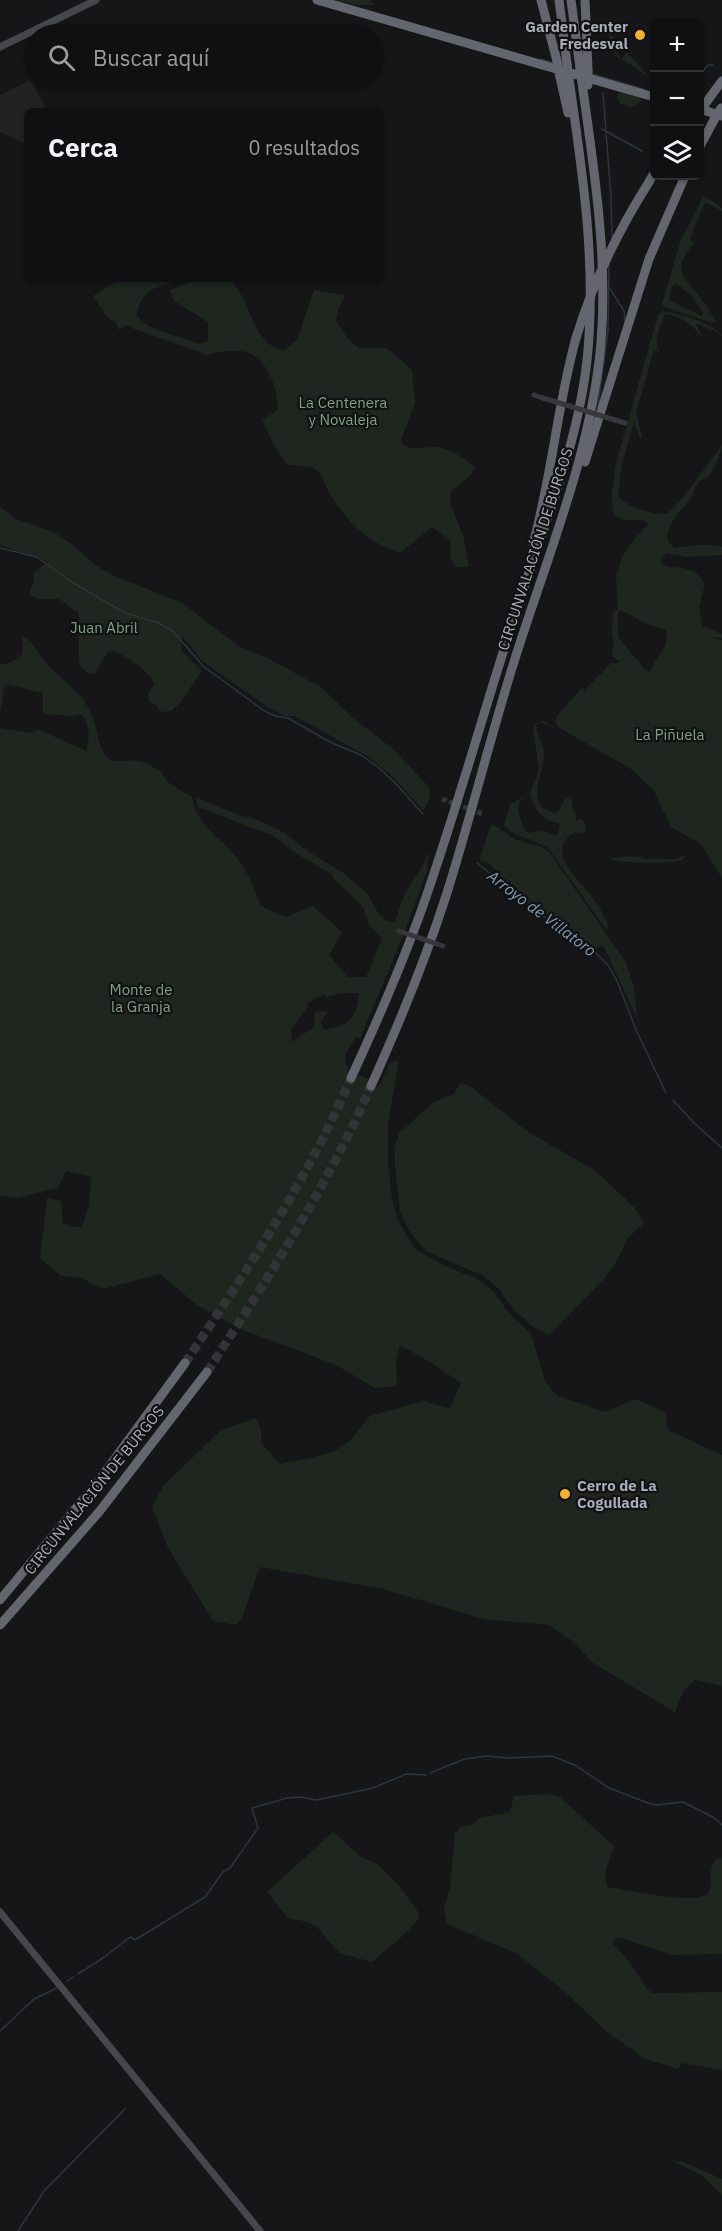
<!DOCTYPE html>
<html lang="es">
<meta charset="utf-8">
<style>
:root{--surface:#101012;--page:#1e1e20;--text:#f1f3f6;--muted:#9c9d9f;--line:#303032}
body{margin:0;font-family:"IBM Plex Sans",sans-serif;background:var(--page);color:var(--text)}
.controls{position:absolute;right:18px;top:18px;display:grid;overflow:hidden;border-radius:9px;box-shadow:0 2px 4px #0004}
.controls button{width:54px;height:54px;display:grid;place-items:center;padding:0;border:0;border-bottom:2px solid var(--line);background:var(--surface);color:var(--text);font:30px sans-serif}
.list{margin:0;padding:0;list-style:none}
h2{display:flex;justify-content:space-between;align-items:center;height:78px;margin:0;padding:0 24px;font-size:26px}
h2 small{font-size:20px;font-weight:400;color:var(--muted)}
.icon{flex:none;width:33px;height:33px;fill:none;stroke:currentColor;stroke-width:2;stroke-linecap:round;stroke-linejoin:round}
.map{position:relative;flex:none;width:722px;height:2231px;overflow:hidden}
.search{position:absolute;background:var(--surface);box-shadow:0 2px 4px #0004;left:24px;top:24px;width:360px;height:66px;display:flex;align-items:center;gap:15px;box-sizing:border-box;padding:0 21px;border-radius:33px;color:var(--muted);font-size:22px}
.panel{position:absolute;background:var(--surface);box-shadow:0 2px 4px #0004;left:24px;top:108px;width:360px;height:174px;border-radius:9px}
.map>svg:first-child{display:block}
</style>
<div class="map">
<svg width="722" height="2231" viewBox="0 0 722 2231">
<rect width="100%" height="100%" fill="#161618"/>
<!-- built -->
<polygon fill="#222225" points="30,80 44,105 43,111 27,111 27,144 0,132 0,95"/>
<!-- green -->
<g fill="#1e261f" fill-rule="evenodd">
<polygon points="335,0 370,0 375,5 356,5"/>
<path d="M608,31L619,44L615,50L621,59L627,52C637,64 649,74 653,89C650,85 648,77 643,73C619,54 616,67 608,31Z"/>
<polygon points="619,92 639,97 641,100 639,103 631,107 620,104 617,96"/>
<path d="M704,196L722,208V211L705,202L690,239L694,243L685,255L681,265L682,275L706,305L716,322H710L664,307L662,304L680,242ZM676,283L692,296L703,313L702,316L669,300L671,288Z"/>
<path d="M120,279H174L171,283C152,288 139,293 137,316C151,333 179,334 198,344L208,341V322L174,301L170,290L198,279H227C249,294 248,324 267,342C271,346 279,349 284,351L297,339L314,290L346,295L339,307L336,321L349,340L359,348H387L412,370L415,403L401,440L402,444C411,452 424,446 436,447C448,448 467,459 475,468C470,478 458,484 450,493L451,504L464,539L469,567H457C447,557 451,551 450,540L432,527L400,553C367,543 344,519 327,489C324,482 322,473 315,469C308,465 295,466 287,464L275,447L262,420L278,410C278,391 269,362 249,353C241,349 215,352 207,355C180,343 152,337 125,325L119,330L116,322L109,319L93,296Z"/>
<path d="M663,311C678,314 716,322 722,337L715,331L696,324L705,342C696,328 683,316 665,314C661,326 652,340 660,352L654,350L636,413L642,436L640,439L634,421L622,464L618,496C625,506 656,517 668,513L681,500L722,445C722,451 714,469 710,475C707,478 701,479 698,483C695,486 694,492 692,496C684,509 654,534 675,548C691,546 706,543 722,547V555L686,557L666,553L660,560L663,565C683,570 691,564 705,583L699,608L702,626L722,634V638L708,637L722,640V878L701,844L671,827L653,789L631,769L558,727L555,722L556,717L582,688L585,690L611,663H618L619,661L612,656L614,639L612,637L613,611L618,610L616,574L618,572C621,551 634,539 648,525L647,522C634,517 627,525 613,514L612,493L616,463L658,315ZM618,611H623L647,624L666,630C668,645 665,647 657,658C654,663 654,666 650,671H646L618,637Z"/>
<path d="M0,507L16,519L53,532L71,543L95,565L112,575L183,603L238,646L269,659L321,687L354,719L392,748L429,787L430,796L424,811L391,775L367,756L295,716H286L272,710L202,661L183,637L181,650L202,671L179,704L171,711L160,712L157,706L149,702L148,693L155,684C145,667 131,659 113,651L107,652C104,660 99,664 96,673L88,674L80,665L79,656V613L59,599H37L29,594L34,581V573L47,562C33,552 15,553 0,544Z"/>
<path d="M23,636C36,644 41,659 53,670C68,684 84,695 92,715C98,728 97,748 108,758C117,765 130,758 139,761C145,762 155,768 160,771C163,774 165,779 168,782C175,788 184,792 192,797C198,829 221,836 238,859C249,874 255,890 261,906L286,917L313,906L342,932L329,955L348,977H366L382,938L369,925L363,907L335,880L332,874L297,854L274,836L198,807L195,797L238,815L256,819L285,833L306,850L342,872L366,892L379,914L388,922L395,921L404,896L425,861L426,854L428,855L427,871L403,936L360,1039L356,1037L346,1053L345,1064L348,1066L347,1081L353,1082L358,1075L369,1079L367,1089L370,1091L380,1085L390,1062L399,1061L388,1124V1162L392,1199L398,1221L415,1249L443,1265L475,1278L492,1290L509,1313L531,1334L545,1381L556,1395L605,1412L635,1399L665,1412L668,1430L722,1455V1686L695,1680L684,1690L675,1712L593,1663L572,1641L549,1625L484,1619L383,1589L260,1567L242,1618L236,1625L213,1621L168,1548L152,1507L163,1486L221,1430L256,1418L261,1429V1443L280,1464L307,1459L334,1451L350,1441L370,1416L424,1401L450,1409L461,1383L431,1363L400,1345L396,1363L397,1386L375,1388L336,1365L241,1329L197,1305L160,1274L103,1289L81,1278L61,1276L40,1258L47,1198L61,1201L63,1223L72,1227H82L89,1205L91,1177L66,1171L58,1188L17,1198L0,1196V728L31,733L35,730H40L86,751C90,738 90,725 81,714L73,716L43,714V693L5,684L0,713V665L11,662L22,654ZM341,993H359C358,1010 354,1021 337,1027C331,1028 329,1030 323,1029L321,1021L329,1011L317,1012L314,1015L315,1026L292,1042L291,1030L308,1007L307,1003L324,994L326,997Z"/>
<path d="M544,721L556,729L540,722L536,725C536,735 543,743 544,752C545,772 523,805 554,813L559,810L566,797H571L573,810L577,813L575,820L581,819L586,824L585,833C575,832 571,832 565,841C553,860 585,886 595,901C601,908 604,918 609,926L606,929L548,848C533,837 518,841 504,825L510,804L527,796L520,801L518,811L525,831C536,836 538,826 555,836L559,831L560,824C542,819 536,812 530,794L539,770L533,729C535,724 538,721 544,721Z"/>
<path d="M491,825C500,827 505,833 513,838C525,845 539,842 550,853L625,961L634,986L637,1018L603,945L595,948L549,915L530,905L489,863L481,861L480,858Z"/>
<path d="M687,854L682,860C669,864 620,864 609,858L636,856L647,859H676Z"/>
<polygon points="460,1083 470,1086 528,1132 596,1171 634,1207 644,1223 628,1238 615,1264 603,1280 549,1335 532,1326 514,1310 498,1288 482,1275 425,1251 408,1229 400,1210 395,1166 395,1146 399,1133 435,1101 454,1094"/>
<path d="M551,1794L560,1797L613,1845L614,1848C610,1860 601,1874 608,1887C626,1890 695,1905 707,1894C717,1883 702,1861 722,1858V1954L671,1955L619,1937L612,1942L631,1964L647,1989L653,1993L722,1992V2070L682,2063L678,2069L645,2059L606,2031L566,1993L516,1953L447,1924L444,1909L450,1886L455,1833L461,1827L473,1824L480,1818L510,1812L514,1796Z"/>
<path d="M333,1832L361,1857L376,1863L398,1885L417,1910L419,1918C410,1932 386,1949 372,1962L339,1953L317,1927L308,1922L288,1918L267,1892Z"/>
<polygon points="671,2160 684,2162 722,2179 722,2195 703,2176"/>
</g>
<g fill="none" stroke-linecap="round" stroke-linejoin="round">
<!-- stream -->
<g stroke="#2c353c" stroke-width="1.5">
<polyline points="541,59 553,63"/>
<polyline points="592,74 643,89"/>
<polyline points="700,75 708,65 713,65"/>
<polyline points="603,93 611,196 612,239"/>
<polyline points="602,129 642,151"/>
<polyline points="609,287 624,311 625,320"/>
<polyline points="598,406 608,331 609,264"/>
<polyline points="0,548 37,557 70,581 125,613 159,623 174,632 203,666 263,710 275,716 288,718 330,742 361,755 378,767 397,785 423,814"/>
<polyline points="477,863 533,909 593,950 608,965 617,981 637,1032 666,1093"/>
<polyline points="673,1100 694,1123 722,1148"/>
<polyline points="430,1773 465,1759 486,1756 510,1758 552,1756 575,1765 609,1788 648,1803 656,1805 683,1802 713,1817 722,1825"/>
<polyline points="78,1974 103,1958 130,1937 135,1940 205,1897 223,1872 230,1868 258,1828 252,1808 287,1798 302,1797 315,1800 331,1797 373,1788 406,1774 426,1775"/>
<polyline points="67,1981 73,1977"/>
<polyline points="0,2031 34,1999 57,1988"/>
<polyline points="18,2231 44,2191 125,2109"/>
</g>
<!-- street-tunnel -->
<polyline stroke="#333438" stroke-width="5" stroke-dasharray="5 2.5" stroke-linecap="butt" points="442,799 483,814"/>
<!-- highway-tunnel -->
<g stroke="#333438" stroke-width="9" stroke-dasharray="9 4.5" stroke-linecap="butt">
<path d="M185,1363C246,1272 308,1179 351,1078"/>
<path d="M207,1372C267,1280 327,1187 371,1086"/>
</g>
<!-- street -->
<g stroke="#37383d" stroke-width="5">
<polyline points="534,395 543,398"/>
<polyline points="615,420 625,423"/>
</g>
<!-- secondary -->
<g stroke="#45474d" stroke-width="7">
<polyline points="0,47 96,0"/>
<polyline points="0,1912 260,2231"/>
</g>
<!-- highway -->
<g stroke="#63666e" stroke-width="9">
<polyline points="317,0 654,97"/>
<polyline points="541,0 557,61"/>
<polyline points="559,0 567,64"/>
<polyline points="571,0 580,68"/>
<polyline points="585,0 588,70"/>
<polyline points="560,77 568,113"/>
<polyline points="705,104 722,81"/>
<polyline points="700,109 722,116"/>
<polyline points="700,146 714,120"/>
<polyline points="649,182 654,173"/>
<polyline points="585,462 649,259 685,176"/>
<path d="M533,544C552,476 557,406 576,338"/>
<path d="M351,1078C378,1020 404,960 425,900C457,808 483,714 513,621C541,531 580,444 588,350C596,259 582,169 569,79"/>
<path d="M371,1086C399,1024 425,961 446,896C470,820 489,742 513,665C546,559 591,455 601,343C608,256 594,169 582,83"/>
<polyline points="0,1600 100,1479 185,1363"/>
<polyline points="0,1625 99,1512 207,1372"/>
</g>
<!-- street-bridge -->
<g stroke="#37383d" stroke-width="5">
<polyline points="543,398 615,420"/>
<polyline points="399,931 443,946"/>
</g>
<!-- highway-bridge -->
<g stroke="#63666e" stroke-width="9">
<polyline points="557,61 560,77"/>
<polyline points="567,64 569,79"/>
<polyline points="580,68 582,83"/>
<polyline points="588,70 588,85"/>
<polyline points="700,111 705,104"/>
<polyline points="714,120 721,108"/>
<path d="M576,338C593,282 618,231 649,182"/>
</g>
</g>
<!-- markers -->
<g fill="#f2b134" stroke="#111113" stroke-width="2">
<circle cx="640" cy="35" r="6"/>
<circle cx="565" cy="1494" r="6"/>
</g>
<g text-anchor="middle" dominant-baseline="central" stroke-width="4.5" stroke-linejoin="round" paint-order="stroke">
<!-- poi labels -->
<g font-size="15" font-weight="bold" fill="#a8adb8" stroke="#111113" text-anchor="end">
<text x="628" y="26">Garden Center<tspan x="628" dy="17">Fredesval</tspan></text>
<text x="577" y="1485" text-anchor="start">Cerro de La<tspan x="577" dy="17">Cogullada</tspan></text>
</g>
<!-- park labels -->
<g font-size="15" fill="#7fa381" stroke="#111113">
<text x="343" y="402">La Centenera<tspan x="343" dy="17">y Novaleja</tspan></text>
<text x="104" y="627">Juan Abril</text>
<text x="670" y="734">La Piñuela</text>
<text x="141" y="989">Monte de<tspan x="141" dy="17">la Granja</tspan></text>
</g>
<!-- street labels -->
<g font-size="15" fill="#a8adb8" stroke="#111113">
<text transform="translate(535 549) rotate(-72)">CIRCUNVALACIÓN DE BURGOS</text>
<text transform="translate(94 1490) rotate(-51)">CIRCUNVALACIÓN DE BURGOS</text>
</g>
<!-- water labels -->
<g font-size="16" font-style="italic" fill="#7f9bb3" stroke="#111113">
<text transform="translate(542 913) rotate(37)">Arroyo de Villatoro</text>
</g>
</g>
</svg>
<div class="controls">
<button>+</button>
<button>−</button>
<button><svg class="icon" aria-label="layers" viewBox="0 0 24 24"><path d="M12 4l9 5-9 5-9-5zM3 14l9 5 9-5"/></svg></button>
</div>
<div class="search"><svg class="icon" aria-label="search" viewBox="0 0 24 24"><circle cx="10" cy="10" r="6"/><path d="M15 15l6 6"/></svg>Buscar aquí</div>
<section class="panel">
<h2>Cerca<small>0 resultados</small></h2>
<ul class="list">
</ul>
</section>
</div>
